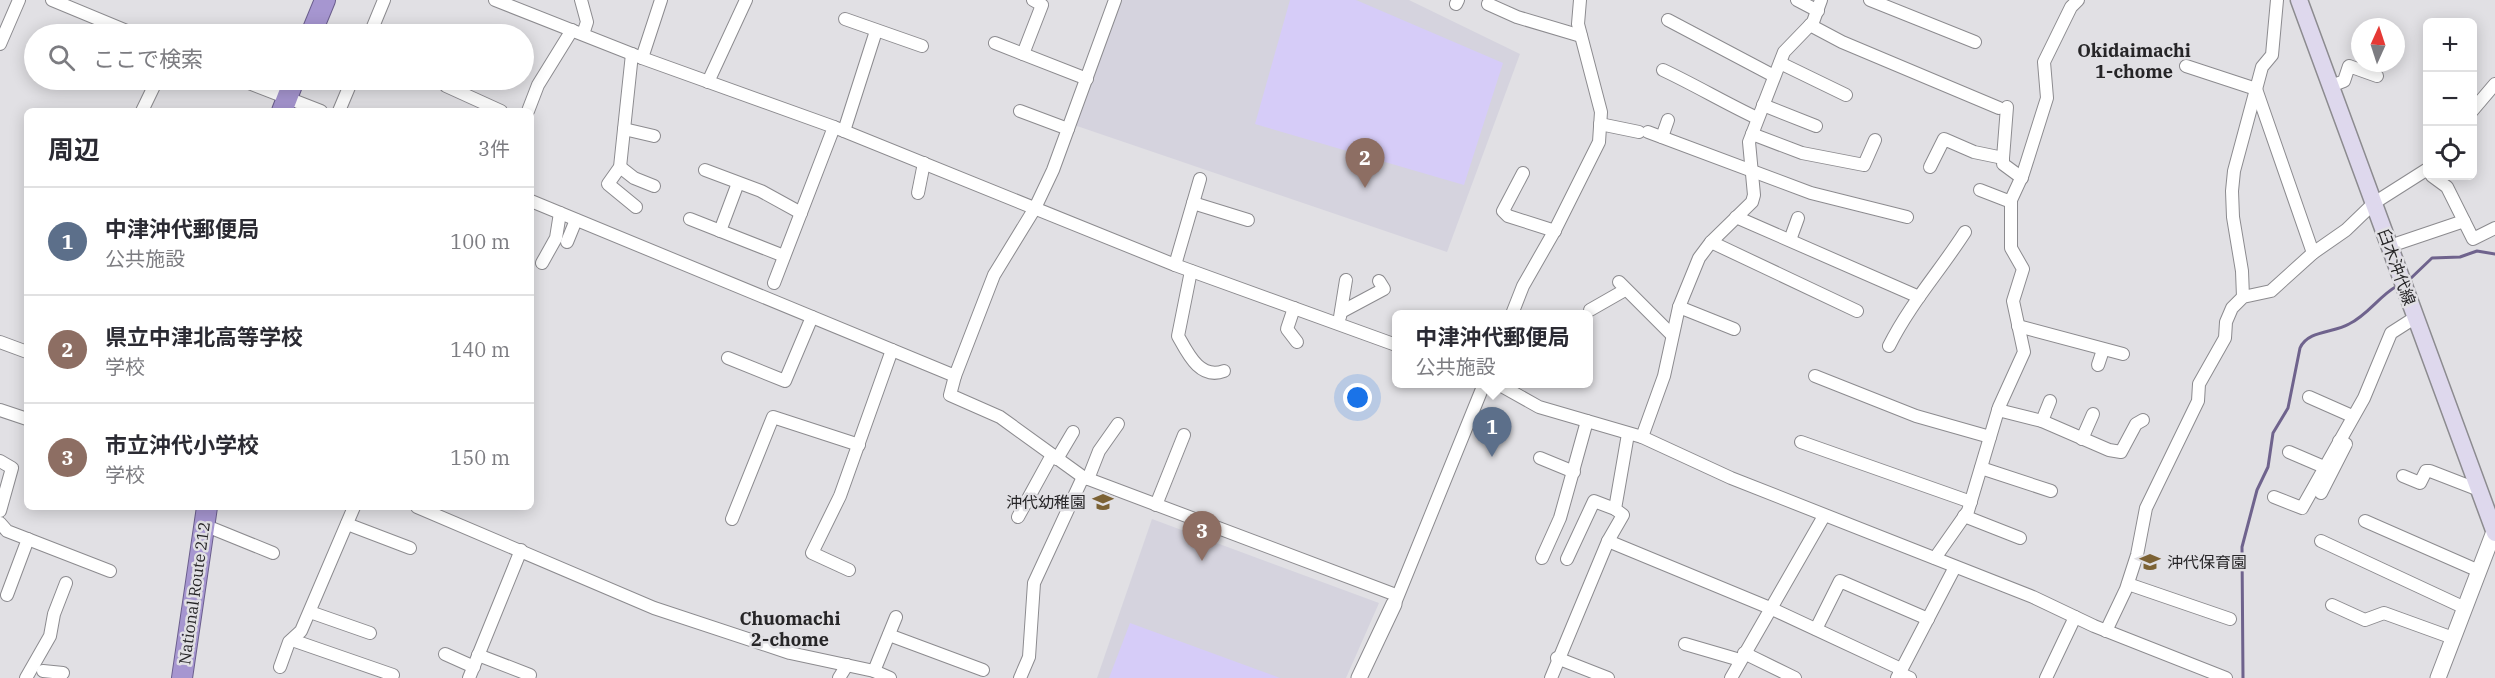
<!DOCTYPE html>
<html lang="ja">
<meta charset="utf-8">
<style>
:root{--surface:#fff;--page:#f7f7f7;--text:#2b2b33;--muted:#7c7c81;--line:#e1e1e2;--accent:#d93025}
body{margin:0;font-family:"IBM Plex Serif","Noto Sans JP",serif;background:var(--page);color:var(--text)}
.controls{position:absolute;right:18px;top:18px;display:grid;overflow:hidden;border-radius:9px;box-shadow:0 3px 15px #0003}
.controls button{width:54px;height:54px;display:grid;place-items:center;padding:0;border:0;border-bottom:2px solid var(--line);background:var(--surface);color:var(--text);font:30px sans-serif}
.compass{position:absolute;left:2351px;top:18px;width:54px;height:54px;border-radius:50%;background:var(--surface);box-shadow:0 3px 15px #0003;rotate:3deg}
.you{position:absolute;left:1358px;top:398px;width:21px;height:21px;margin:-15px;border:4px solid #fff;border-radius:50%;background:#1a73e8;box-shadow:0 0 0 9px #1a73e833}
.badge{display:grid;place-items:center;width:39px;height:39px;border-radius:50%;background:var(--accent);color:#fff;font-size:20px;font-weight:700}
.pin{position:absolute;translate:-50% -50px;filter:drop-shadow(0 2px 3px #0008)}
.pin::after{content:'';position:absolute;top:32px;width:21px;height:18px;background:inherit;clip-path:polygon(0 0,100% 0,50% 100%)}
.popup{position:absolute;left:1392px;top:310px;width:201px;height:78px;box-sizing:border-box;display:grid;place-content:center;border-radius:9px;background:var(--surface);filter:drop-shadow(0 2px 4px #0005);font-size:20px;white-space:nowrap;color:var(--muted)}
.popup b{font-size:22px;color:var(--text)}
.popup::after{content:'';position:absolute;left:50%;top:100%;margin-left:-12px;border:12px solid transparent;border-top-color:var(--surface)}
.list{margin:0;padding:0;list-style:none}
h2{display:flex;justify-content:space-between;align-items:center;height:78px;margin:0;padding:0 24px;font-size:26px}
h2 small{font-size:20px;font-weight:400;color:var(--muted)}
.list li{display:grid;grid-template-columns:39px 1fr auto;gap:18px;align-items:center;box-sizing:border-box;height:108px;padding:0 24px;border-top:2px solid var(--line)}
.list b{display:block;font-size:22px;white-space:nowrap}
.list p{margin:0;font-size:20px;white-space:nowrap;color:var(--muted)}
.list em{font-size:20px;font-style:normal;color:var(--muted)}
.icon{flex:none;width:33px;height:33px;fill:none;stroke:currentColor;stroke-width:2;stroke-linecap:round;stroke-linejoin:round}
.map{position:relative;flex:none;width:2495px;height:678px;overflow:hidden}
.search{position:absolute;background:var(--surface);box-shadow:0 3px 15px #0003;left:24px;top:24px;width:510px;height:66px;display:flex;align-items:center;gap:15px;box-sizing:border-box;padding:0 21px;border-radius:33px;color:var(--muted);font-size:22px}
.panel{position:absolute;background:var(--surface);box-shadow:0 3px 15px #0003;left:24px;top:108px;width:510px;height:402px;border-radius:9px}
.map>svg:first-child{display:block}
</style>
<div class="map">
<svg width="2495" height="678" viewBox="0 0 2495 678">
<rect width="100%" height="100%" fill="#e1e0e4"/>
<!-- built -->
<g fill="#d5d3de">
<polygon points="1122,0 1409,0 1520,54 1447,252 1074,125"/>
<polygon points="1152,519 1379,603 1346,678 1097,678"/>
</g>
<!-- green -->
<g fill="#d6ccf8">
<polygon points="1290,0 1356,0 1503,63 1464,185 1255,124"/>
<polygon points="1130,623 1280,678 1109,678"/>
</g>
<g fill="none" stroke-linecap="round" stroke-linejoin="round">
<!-- stream -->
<g stroke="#6f638d" stroke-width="3">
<polyline points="2409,280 2432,258 2460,257 2477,251 2495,254"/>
<path d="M2243,678L2242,547L2257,490L2268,467L2273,433L2288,408L2300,348C2308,330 2334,333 2349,324C2368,315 2379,296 2397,286"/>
</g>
<!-- minor casing -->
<g stroke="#8c8b8f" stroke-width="14">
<g id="minor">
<polyline points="52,0 134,34"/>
<polyline points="495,0 642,58 834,127 1175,265 1396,345"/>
<polyline points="581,0 587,22 583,34"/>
<polyline points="1797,0 1818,11"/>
<polyline points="1870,0 1975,42"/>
<polyline points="1456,4 1458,0"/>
<polyline points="1488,4 1517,17 1581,36"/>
<polyline points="845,19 922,46"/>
<polyline points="1668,20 1774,76"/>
<polyline points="1810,25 1842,42 1999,108"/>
<polyline points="370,34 384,0"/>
<polyline points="995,43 1087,79"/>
<polyline points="0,44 19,0"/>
<polyline points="632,54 620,167 608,184 636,207"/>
<polyline points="1023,54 1042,5 1033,0"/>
<polyline points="642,58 661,0"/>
<polyline points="1780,63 1846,95"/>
<polyline points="2186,66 2256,89 2313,253"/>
<path d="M1663,70C1695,85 1725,103 1757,118"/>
<polyline points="241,80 321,111"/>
<polyline points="708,82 746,0"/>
<polyline points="446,86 501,111"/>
<polyline points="2331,86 2344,81 2349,66 2377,76"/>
<polyline points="1763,105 1816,126"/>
<polyline points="142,111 157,80"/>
<polyline points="339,111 352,80"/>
<polyline points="528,111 538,85 572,30"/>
<polyline points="1020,111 1068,129"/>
<polyline points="2472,111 2495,84"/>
<polyline points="1600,124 1639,132"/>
<polyline points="624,129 654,136"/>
<polyline points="844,131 876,31"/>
<polyline points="1648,132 1811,193 1907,217"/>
<polyline points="1752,134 1802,153 1864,165 1875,140"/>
<polyline points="1662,137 1668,120"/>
<polyline points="2003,158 2007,107"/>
<polyline points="620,167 634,178 654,186"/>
<polyline points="1930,167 1944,139 1974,152 2003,158 2003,164 2022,178"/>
<polyline points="705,170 761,191 801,213"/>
<polyline points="1523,173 1503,211 1508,216 1555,231"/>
<polyline points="2432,176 2447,187 2473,239 2495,228"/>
<polyline points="1980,190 2011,202"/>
<polyline points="918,193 924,163"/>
<polyline points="531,201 955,376 994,275 1035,208 1053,170 1115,0"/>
<polyline points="1193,203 1248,220"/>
<polyline points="1736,217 1919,297"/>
<polyline points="690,219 784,256"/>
<polyline points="720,231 738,183"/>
<polyline points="1790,240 1798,218"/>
<polyline points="567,242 576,220"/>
<polyline points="1711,242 1857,311"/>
<polyline points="2390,246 2464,221"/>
<polyline points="542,263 556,238 560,213"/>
<polyline points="1175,265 1200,179"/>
<path d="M1191,271L1178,336C1188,354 1200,380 1224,371"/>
<polyline points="1619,282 1672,335"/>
<polyline points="774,283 834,127"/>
<polyline points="2243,297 2242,271 2233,217 2232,191 2234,171 2262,67 2272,55 2277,0"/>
<polyline points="1679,307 1734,329"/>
<polyline points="1294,308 1287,329 1297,342"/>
<polyline points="1590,310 1625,290"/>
<polyline points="1341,312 1384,289 1379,281"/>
<polyline points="1512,314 1523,286 1555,230 1599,142 1601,112 1578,24 1580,0"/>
<polyline points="1340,317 1346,280"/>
<polyline points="2018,326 2123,354"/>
<polyline points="0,342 27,352"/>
<path d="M1889,346C1910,304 1940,271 1965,232"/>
<polyline points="728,358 785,381 812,317"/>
<polyline points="2098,365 2103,350"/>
<polyline points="955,376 950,395 1000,417 1083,477 1396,595"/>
<polyline points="1815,376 1916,416 1990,437"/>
<polyline points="1498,384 1539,407 1642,437 1731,478 2033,597 2094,626 2226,678"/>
<polyline points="2309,397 2352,416"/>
<polyline points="0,410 27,419"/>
<polyline points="1998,410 2042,421 2050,401"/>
<polyline points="2042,421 2109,450 2121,452 2136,424 2143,420"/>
<polyline points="1642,437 1664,376 1679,307 1699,258 1711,242 1752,202 1754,195 1749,142 1784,52 1813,22 1821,0"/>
<polyline points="2082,439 2093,414"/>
<polyline points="1801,442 1971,502"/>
<polyline points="2289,452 2324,467"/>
<polyline points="1540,458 1574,472"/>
<polyline points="1057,459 1073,432"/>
<polyline points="0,461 12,468 0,511"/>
<polyline points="1981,468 2051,491"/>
<polyline points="2403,476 2420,483 2426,471 2430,471 2479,490"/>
<polyline points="1088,479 1099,451 1118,424"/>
<polyline points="2321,493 2346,444 2339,441"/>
<polyline points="2274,497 2302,508 2364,398 2391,333 2416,317"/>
<polyline points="1156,505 1184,435"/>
<polyline points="417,507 654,608 790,653 874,671 890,678"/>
<polyline points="1964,516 2020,538"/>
<polyline points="1018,517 1052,455"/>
<polyline points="732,519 773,417 859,445"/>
<polyline points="2365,521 2479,571"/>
<polyline points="0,523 7,531 110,571"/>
<polyline points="347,524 410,548"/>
<polyline points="204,525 273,553"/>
<polyline points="1608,541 1770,608 1901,669"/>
<polyline points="2321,541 2465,608"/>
<polyline points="1542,558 1560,518 1587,421"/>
<polyline points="1935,558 1968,511 1999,407 2024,352 2013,301 2023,269 2011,248 2011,200 2023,174 2047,98 2044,62 2071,7 2078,0"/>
<polyline points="1567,559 1594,501 1615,509"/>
<polyline points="849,570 812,553 840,496 892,350"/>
<polyline points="2128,584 2230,619"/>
<polyline points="7,595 28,539"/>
<polyline points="1395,603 1484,384"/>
<polyline points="2332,605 2365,620 2384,613 2453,638"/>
<polyline points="310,612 370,633"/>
<polyline points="1816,629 1840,581 1928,619"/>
<polyline points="2106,631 2126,589 2137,555 2146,508 2198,401 2199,384 2225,338 2226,322 2232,308 2243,297 2271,291 2313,253 2346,230 2374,203 2426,170 2428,172"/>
<polyline points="889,635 983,670"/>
<polyline points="292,640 393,675"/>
<polyline points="1685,644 1740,660"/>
<polyline points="1744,653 1795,678"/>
<polyline points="445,654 474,667"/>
<polyline points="478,655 530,675"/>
<polyline points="1557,658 1608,678"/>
<polyline points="280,667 289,642 301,631 354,507"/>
<polyline points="43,671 63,673"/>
<polyline points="874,671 896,617"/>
<polyline points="1899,673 1910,678"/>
<polyline points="26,678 50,636 54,614 66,583"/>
<polyline points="469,678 521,550"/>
<polyline points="839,678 847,665"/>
<polyline points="1020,678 1029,657 1034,583 1083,477"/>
<polyline points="1551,678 1608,541 1623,515 1615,509 1628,434"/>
<polyline points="1731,678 1824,516"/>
<polyline points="1897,678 1955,567"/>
<polyline points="2046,678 2075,617"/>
</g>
</g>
<!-- tertiary casing -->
<g stroke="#8c8b8f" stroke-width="17">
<g id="tertiary">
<polyline points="1359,678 1394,604"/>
<polyline points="2438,678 2495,529"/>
</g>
</g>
<!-- secondary casing -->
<g stroke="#8c8b8f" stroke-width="19">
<polyline id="secondary" points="2299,0 2495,533"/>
</g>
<!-- trunk casing -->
<g stroke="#6b5e8d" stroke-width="22">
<g id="trunk">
<polyline points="311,34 325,0"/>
<polyline points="282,111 294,80"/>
<polyline points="182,678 207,507"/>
</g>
</g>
<!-- minor -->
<use href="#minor" stroke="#fff" stroke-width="12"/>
<!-- tertiary -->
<use href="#tertiary" stroke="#fff" stroke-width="15"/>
<!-- secondary -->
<use href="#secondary" stroke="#ded8ed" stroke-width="16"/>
<!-- trunk -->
<use href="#trunk" stroke="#a696d0" stroke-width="20"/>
</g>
<!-- icons -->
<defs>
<g id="school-bare" transform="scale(1.62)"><path d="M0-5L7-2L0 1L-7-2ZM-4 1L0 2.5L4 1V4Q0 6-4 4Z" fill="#7c6234" stroke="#e1e0e4" stroke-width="2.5" paint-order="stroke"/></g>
</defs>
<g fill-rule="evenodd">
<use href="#school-bare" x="1103" y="502"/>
<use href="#school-bare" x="2150" y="562"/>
</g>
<g text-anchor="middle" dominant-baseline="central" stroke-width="5" stroke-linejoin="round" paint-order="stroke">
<!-- street labels -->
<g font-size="16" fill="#262527" stroke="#e1e0e4">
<text transform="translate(2397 267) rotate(70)">臼木沖代線</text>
<text transform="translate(194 593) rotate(-82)">National Route 212</text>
</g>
<!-- poi labels -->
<g font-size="16" fill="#262527" stroke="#e1e0e4" text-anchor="end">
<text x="1086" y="502">沖代幼稚園</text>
<text x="2167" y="562" text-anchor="start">沖代保育園</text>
</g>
<!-- neighbourhood labels -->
<g font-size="18" font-weight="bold" fill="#262527" stroke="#e1e0e4">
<text x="2134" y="50">Okidaimachi<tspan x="2134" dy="21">1-chome</tspan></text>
<text x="790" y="618">Chuomachi<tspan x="790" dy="21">2-chome</tspan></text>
</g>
</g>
</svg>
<div class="controls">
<button>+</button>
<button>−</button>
<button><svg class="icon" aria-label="locate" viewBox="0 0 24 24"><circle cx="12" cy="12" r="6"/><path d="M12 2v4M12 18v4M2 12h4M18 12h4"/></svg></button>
</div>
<svg class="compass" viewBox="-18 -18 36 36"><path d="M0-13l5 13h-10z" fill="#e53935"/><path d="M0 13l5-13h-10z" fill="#7c7c81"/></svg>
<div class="you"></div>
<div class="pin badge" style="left:1492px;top:457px;background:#5c6f8a">1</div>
<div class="popup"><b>中津沖代郵便局</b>公共施設</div>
<div class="pin badge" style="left:1365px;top:188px;background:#8d6e63">2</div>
<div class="pin badge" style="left:1202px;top:561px;background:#8d6e63">3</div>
<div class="search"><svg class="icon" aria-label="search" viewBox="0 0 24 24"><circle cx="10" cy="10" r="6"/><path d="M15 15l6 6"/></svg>ここで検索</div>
<section class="panel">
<h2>周辺<small>3件</small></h2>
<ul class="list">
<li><span class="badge" style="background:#5c6f8a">1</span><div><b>中津沖代郵便局</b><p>公共施設</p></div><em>100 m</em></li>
<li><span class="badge" style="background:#8d6e63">2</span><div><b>県立中津北高等学校</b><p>学校</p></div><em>140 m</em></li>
<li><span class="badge" style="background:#8d6e63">3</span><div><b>市立沖代小学校</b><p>学校</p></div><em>150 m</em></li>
</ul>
</section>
</div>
